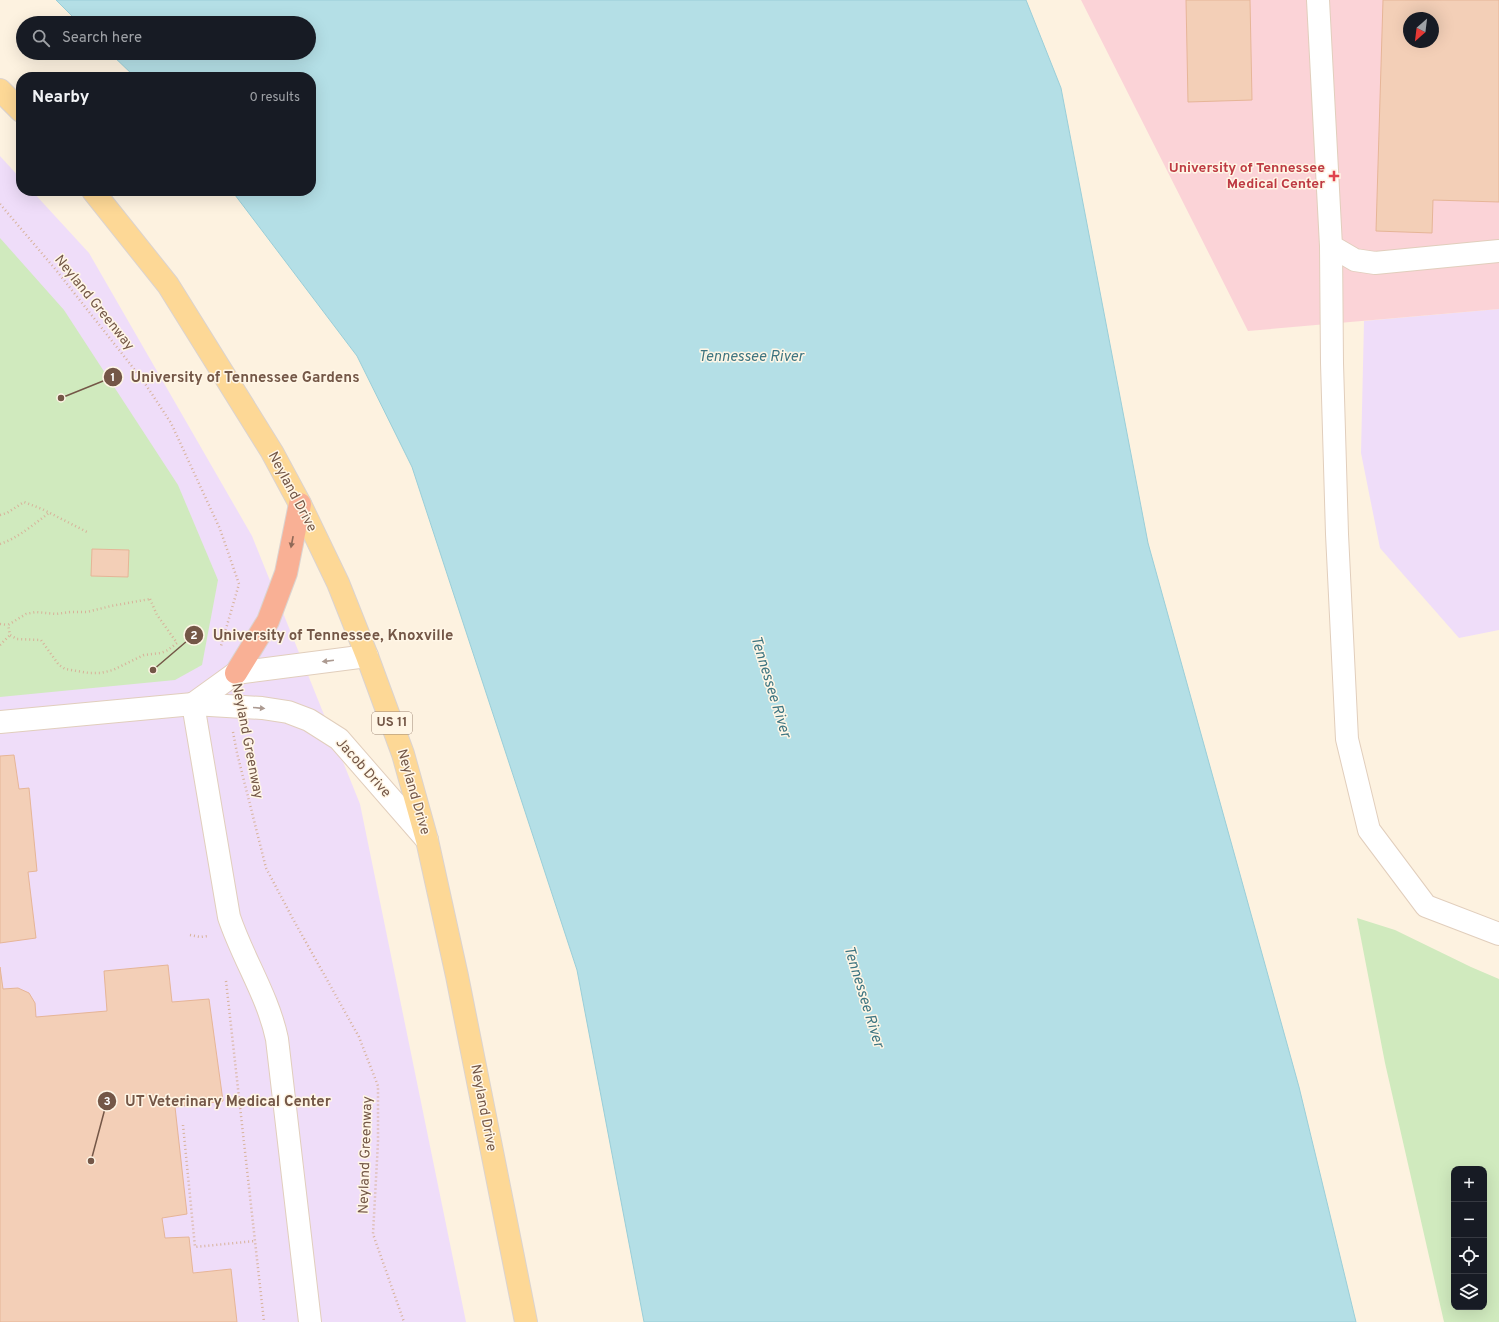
<!DOCTYPE html>
<meta charset="utf-8">
<style>
:root{--surface:#171b24;--page:#20242c;--text:#f1f3f6;--muted:#9ea1a6;--line:#363941}
body{margin:0;font-family:Overpass,sans-serif;background:var(--page);color:var(--text)}
.controls{position:absolute;right:12px;bottom:12px;display:grid;overflow:hidden;border-radius:8px;box-shadow:0 4px 16px #0002}
.controls button{width:36px;height:36px;display:grid;place-items:center;padding:0;border:0;border-bottom:1px solid var(--line);background:var(--surface);color:var(--text);font:20px sans-serif}
.compass{position:absolute;left:1403px;top:12px;width:36px;height:36px;border-radius:50%;background:var(--surface);box-shadow:0 4px 16px #0002;rotate:208deg}
.list{margin:0;padding:0;list-style:none}
h2{display:flex;justify-content:space-between;align-items:center;height:52px;margin:0;padding:0 16px;font-size:17px}
h2 small{font-size:13px;font-weight:400;color:var(--muted)}
.icon{flex:none;width:22px;height:22px;fill:none;stroke:currentColor;stroke-width:2;stroke-linecap:round;stroke-linejoin:round}
.map{position:relative;flex:none;width:1499px;height:1322px;overflow:hidden}
.search{position:absolute;background:var(--surface);box-shadow:0 4px 16px #0002;left:16px;top:16px;width:300px;height:44px;display:flex;align-items:center;gap:10px;box-sizing:border-box;padding:0 14px;border-radius:22px;color:var(--muted);font-size:15px}
.panel{position:absolute;background:var(--surface);box-shadow:0 4px 16px #0002;left:16px;top:72px;width:300px;height:124px;border-radius:16px}
.map>svg:first-child{display:block}
</style>
<div class="map">
<svg width="1499" height="1322" viewBox="0 0 1499 1322">
<rect width="100%" height="100%" fill="#fdf2e0"/>
<!-- education -->
<g fill="#efddf9">
<polygon points="0,156 21,179 21,191 32,191 89,253 252,536 360,804 466,1322 0,1322"/>
<polygon points="1499,309 1499,630 1459,638 1380,548 1361,453 1364,321"/>
</g>
<!-- medical -->
<path fill="#fbd3d7" fill-rule="evenodd" d="M1081,0H1499V309L1248,331ZM1409,18H1433V42H1409Z"/>
<!-- green -->
<g fill="#d0eabe" fill-rule="evenodd">
<polygon points="0,238 64,310 178,485 218,580 202,665 175,680 0,697"/>
<path d="M1357,918L1395,930L1471,967L1499,979V1322H1444L1385,1063ZM1454,1169H1484V1307H1454Z"/>
</g>
<!-- water -->
<polygon fill="#b4dfe6" stroke="#9aced8" points="56,0 1026,0 1061,88 1148,543 1299,1087 1356,1322 644,1322 577,970 412,467 357,356 232,191 311,191 311,77 135,77 110,53 309,53 309,23 79,23"/>
<!-- building -->
<g fill="#f3cfb7" stroke="#e6b597" fill-rule="evenodd">
<polygon points="1186,0 1250,0 1252,100 1188,102"/>
<path d="M1383,0H1499V202L1433,200L1432,233L1376,231ZM1409,18H1433V42H1409Z"/>
<polygon points="92,549 129,550 128,577 91,576"/>
<polygon points="14,755 19,789 29,788 37,871 28,872 36,938 0,943 0,756"/>
<polygon points="168,965 172,1002 209,999 223,1101 175,1107 187,1214 162,1218 165,1238 189,1237 193,1273 231,1269 237,1322 0,1322 0,967 3,989 18,988 29,993 35,1003 36,1017 107,1011 104,971"/>
</g>
<g fill="none" stroke-linecap="round" stroke-linejoin="round">
<!-- minor casing -->
<g stroke="#e1cebc" stroke-width="24">
<g id="minor">
<polyline points="1318,0 1331,246 1355,260 1375,263 1499,251"/>
<polyline points="1331,246 1332,363 1337,534 1347,739 1369,830 1426,906 1499,934"/>
<path d="M193,704L229,917C243,959 268,996 277,1039L310,1322"/>
<polyline points="193,704 236,673 367,656"/>
<polyline points="0,722 193,704 262,708 288,712 309,720 339,739 427,840"/>
</g>
</g>
<!-- major casing -->
<g stroke="#dbd3cf" stroke-width="24">
<g id="major">
<polyline points="0,90 21,111"/>
<polyline points="93,191 168,285 272,452 300,504 338,583 367,656 403,754 427,840 457,976 526,1322"/>
</g>
</g>
<!-- highway casing -->
<g stroke="#dbd3cf" stroke-width="24">
<polyline id="highway" points="236,673 268,621 286,573 300,504"/>
</g>
<!-- path -->
<g stroke="#d7b29a" stroke-width="2.5" stroke-dasharray="1 3" stroke-linecap="butt">
<polyline points="0,204 56,270 142,379 171,423 220,529 239,584 221,646"/>
<polyline points="0,515 7,513 24,502 42,509 89,533"/>
<path d="M0,544C18,538 34,524 49,513"/>
<polygon points="150,599 157,615 177,643 168,650 161,653 144,655 113,670 101,673 89,673 65,669 59,665 41,640 17,639 10,635 8,625 26,614 36,612 56,614 70,612 87,612 111,606"/>
<polyline points="0,624 8,625"/>
<polyline points="0,645 10,635"/>
<polyline points="233,732 237,753 266,868 293,919 359,1037 378,1086 378,1142 373,1234 404,1322"/>
<polyline points="190,935 200,937 208,936"/>
<polyline points="226,981 264,1322"/>
<polyline points="183,1125 195,1247 255,1241"/>
</g>
<!-- minor -->
<use href="#minor" stroke="#fff" stroke-width="22"/>
<!-- major -->
<use href="#major" stroke="#fdd896" stroke-width="22"/>
<!-- highway -->
<use href="#highway" stroke="#f9b095" stroke-width="22"/>
</g>
<!-- one-way arrows -->
<defs><path id="oneway-solid" d="M-6-.8H1V-3.2L6.5 0L1 3.2V.8H-6Z"/></defs>
<use fill="#8f6957" href="#oneway-solid" transform="translate(292 542) rotate(101)"/>
<g fill="#ac9a91">
<use href="#oneway-solid" transform="translate(328 661) rotate(173)"/>
<use href="#oneway-solid" transform="translate(259 708) rotate(5)"/>
</g>
<!-- markers -->
<path fill="#e0444e" stroke="#fff6e6" stroke-width="1.5" d="M1332 170h4v4h4v4h-4v4h-4v-4h-4v-4h4z"/>
<g text-anchor="middle" dominant-baseline="central" stroke-width="3" stroke-linejoin="round" paint-order="stroke">
<!-- shield labels -->
<rect fill="#fff6e6" stroke="#9e8777" stroke-width="1" x="372" y="712" width="40" height="22" rx="3"/>
<g font-size="13" font-weight="bold" fill="#745747">
<text x="392" y="723">US 11</text>
</g>
<!-- health labels -->
<g font-size="14" font-weight="bold" fill="#be3a42" stroke="#fff6e6" text-anchor="end">
<text x="1325" y="168">University of Tennessee<tspan x="1325" dy="16">Medical Center</tspan></text>
</g>
<!-- street labels -->
<g font-size="14" fill="#745747" stroke="#fff6e6">
<text transform="translate(94 303) rotate(51)">Neyland Greenway</text>
<text transform="translate(292 492) rotate(62)">Neyland Drive</text>
<text transform="translate(247 741) rotate(79)">Neyland Greenway</text>
<text transform="translate(363 768) rotate(48)">Jacob Drive</text>
<text transform="translate(413 792) rotate(74)">Neyland Drive</text>
<text transform="translate(483 1108) rotate(79)">Neyland Drive</text>
<text transform="translate(366 1155) rotate(-88)">Neyland Greenway</text>
</g>
<!-- water labels -->
<g font-size="15" font-style="italic" fill="#3e7581" stroke="#fff6e6">
<text x="751" y="357">Tennessee River</text>
<text transform="translate(770 687) rotate(73)">Tennessee River</text>
<text transform="translate(863 997) rotate(73)">Tennessee River</text>
</g>
</g>
<!-- callouts -->
<path fill="none" stroke="#745747" stroke-width="1.5" d="M61 398L113 377M153 670L194 635M91 1161L107 1101"/>
<g fill="#745747" stroke="#fff6e6" stroke-width="1.5">
<circle cx="61" cy="398" r="4"/>
<circle cx="153" cy="670" r="4"/>
<circle cx="91" cy="1161" r="4"/>
<circle cx="113" cy="377" r="10"/>
<circle cx="194" cy="635" r="10"/>
<circle cx="107" cy="1101" r="10"/>
</g>
<g font-size="12" text-anchor="middle" font-weight="bold" fill="#fff">
<text x="113" y="381">1</text>
<text x="194" y="639">2</text>
<text x="107" y="1105">3</text>
</g>
<g font-size="15" text-anchor="middle" font-weight="bold" fill="#745747" stroke="#fff6e6" stroke-width="3" stroke-linejoin="round" paint-order="stroke">
<text x="245" y="382">University of Tennessee Gardens</text>
<text x="333" y="640">University of Tennessee, Knoxville</text>
<text x="228" y="1106">UT Veterinary Medical Center</text>
</g>
</svg>
<div class="controls">
<button>+</button>
<button>−</button>
<button><svg class="icon" aria-label="locate" viewBox="0 0 24 24"><circle cx="12" cy="12" r="6"/><path d="M12 2v4M12 18v4M2 12h4M18 12h4"/></svg></button>
<button><svg class="icon" aria-label="layers" viewBox="0 0 24 24"><path d="M12 4l9 5-9 5-9-5zM3 14l9 5 9-5"/></svg></button>
</div>
<svg class="compass" viewBox="-18 -18 36 36"><path d="M0-13l5 13h-10z" fill="#e53935"/><path d="M0 13l5-13h-10z" fill="#9ea1a6"/></svg>
<div class="search"><svg class="icon" aria-label="search" viewBox="0 0 24 24"><circle cx="10" cy="10" r="6"/><path d="M15 15l6 6"/></svg>Search here</div>
<section class="panel">
<h2>Nearby<small>0 results</small></h2>
<ul class="list">
</ul>
</section>
</div>
